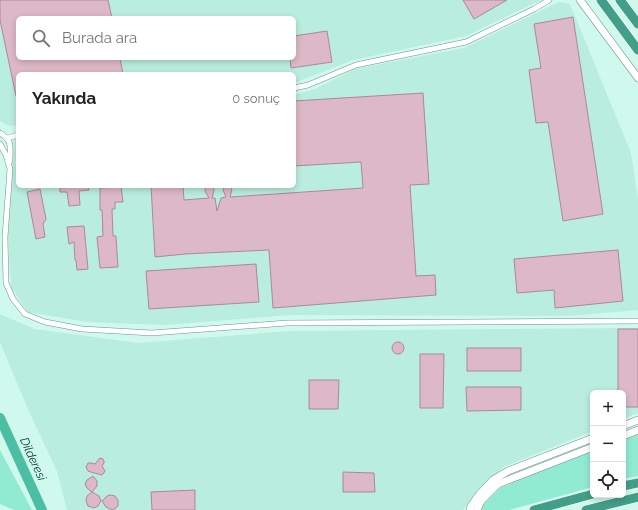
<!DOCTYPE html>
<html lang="tr">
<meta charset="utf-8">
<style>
:root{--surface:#fff;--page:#f6f6f6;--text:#222;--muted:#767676;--line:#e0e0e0}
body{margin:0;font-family:Raleway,sans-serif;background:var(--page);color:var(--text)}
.controls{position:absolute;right:12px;bottom:12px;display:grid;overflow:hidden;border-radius:6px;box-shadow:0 2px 6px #0003}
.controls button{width:36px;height:36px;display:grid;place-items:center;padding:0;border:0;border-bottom:1px solid var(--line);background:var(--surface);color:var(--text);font:20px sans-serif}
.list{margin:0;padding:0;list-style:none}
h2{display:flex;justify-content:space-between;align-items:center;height:52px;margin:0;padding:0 16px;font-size:17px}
h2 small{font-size:13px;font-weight:400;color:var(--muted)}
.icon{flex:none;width:22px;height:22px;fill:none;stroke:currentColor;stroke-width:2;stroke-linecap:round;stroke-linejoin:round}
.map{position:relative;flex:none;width:638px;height:510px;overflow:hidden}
.search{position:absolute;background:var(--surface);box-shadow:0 2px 6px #0003;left:16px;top:16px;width:280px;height:44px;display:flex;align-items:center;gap:10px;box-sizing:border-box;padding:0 14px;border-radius:6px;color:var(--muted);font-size:15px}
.panel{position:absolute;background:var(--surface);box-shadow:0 2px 6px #0003;left:16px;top:72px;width:280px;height:116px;border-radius:6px}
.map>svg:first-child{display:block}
</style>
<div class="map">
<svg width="638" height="510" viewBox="0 0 638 510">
<rect width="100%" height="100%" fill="#cef9ec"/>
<!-- built -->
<g fill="#b9edde" fill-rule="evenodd">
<path d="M0,0H541L466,36L353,60L294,83V74H18V125L9,126L0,121ZM18,18H294V58H18Z"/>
<polygon points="559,2 570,4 631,153 638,199 638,310 568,316 290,315 165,325 87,322 28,312 11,287 8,234 15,139 18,139 18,186 294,186 294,95 315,89 355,69 464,48"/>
<polygon points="0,314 34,329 138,343 290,331 638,328 638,413 623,419 623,393 593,393 593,431 503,467 479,490 463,510 67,510 57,471 30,414 0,342"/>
</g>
<!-- green -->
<g fill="#91ebd3">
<polygon points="638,433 638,476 623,479 623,439"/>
<polygon points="0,450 32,510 14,510 0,504"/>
<polygon points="593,451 593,487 509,510 481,510 482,506 500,488"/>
</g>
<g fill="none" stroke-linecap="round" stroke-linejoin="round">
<!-- river -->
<polyline stroke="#4cbea4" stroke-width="10" points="0,418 42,510"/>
</g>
<!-- building -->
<g fill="#ddb8c6" stroke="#ac8997">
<polygon points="0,0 108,0 112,18 18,18 18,58 120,58 123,74 18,74 18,96 16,96 0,20"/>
<polygon points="463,0 507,0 474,19"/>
<polygon points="573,17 603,214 563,221 548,122 536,123 529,70 541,68 534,24"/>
<polygon points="327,31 332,62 291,68 290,58 294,58 294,36"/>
<polygon points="423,93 429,184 410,185 416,276 435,275 436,295 273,308 269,250 185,254 155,257 151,186 183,186 184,200 209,198 205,191 205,188 206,186 213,186 214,190 212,198 215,198 217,211 221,198 226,197 223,190 225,186 229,186 232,189 230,197 363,188 361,162 294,166 294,101"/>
<polygon points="60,186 88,186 89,190 79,191 80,205 69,206 67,192 60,192"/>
<polygon points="121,186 123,202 115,202 115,209 112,209 113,236 116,236 118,267 100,268 97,237 103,236 102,210 100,210 100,188"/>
<polygon points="40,189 46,219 43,224 45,237 36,239 27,192"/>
<polygon points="84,226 88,269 77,270 76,260 75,260 74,242 69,244 67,227"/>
<polygon points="618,250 623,301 555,308 554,290 517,293 514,259"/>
<polygon points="256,264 259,302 149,309 146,271"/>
<polygon points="618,329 638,329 638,407 623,407 623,393 618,393"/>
<circle cx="398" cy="348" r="6"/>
<rect x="467" y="348" width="54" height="23"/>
<polygon points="420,354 444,354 443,408 420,408"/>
<polygon points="309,380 339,380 338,409 309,409"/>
<polygon points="466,387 521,387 521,410 467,411"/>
<polygon points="100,458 103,459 104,461 104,463 102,466 105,471 103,474 102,475 94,473 88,471 86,467 88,463 91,463 95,464"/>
<polygon points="343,472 374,473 375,492 343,492"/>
<polygon points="93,476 97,481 97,486 92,492 87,488 85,484 87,480"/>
<polygon points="195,490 195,510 152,510 151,492"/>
<polygon points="92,492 99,496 101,501 98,506 94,508 88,506 86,501 87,496"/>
<polygon points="110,495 115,496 118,500 118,506 116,508 112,510 106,507 102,501 107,496"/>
</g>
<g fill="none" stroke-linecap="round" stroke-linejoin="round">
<!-- street casing -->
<g stroke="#6d9489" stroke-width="6">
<g id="street">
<polyline points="294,88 308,85 356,65 466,42 534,9 549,0"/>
<path d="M0,133C13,141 10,147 10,161"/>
<polyline points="8,138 18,135"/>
<polyline points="0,144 6,155 10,169 5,237 6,283 13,299 25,314 45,322 82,329 152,333 287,323 638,321"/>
</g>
</g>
<!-- secondary casing -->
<g stroke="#6d9489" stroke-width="8">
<g id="secondary">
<polyline points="580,0 638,78"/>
<polyline points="623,426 638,420"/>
<polyline points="623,436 638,430"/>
<polyline points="470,510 471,506 479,495 493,480 508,471 593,438"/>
<polyline points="477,510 481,501 498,484 593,447"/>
</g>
</g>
<!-- highway casing -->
<g stroke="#fff" stroke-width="10">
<g id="highway">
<polyline points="601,0 638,50"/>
<polyline points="620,0 638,24"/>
<polyline points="623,486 638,483"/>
<polyline points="534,510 593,494"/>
<polyline points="586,510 638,497"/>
</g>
</g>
<!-- street -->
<use href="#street" stroke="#fff" stroke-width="5"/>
<!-- secondary -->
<use href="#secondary" stroke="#fff" stroke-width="7"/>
<!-- highway -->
<use href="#highway" stroke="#439e89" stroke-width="9"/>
</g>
<g text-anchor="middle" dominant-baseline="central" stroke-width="3.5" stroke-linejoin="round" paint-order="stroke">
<!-- water labels -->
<g font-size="12" font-style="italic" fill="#03392f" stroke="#cef9ec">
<text transform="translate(33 459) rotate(65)">Dilderesi</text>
</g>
</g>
</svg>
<div class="controls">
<button>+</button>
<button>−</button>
<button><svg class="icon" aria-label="locate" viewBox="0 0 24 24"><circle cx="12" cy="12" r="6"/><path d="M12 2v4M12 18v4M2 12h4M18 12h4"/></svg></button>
</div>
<div class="search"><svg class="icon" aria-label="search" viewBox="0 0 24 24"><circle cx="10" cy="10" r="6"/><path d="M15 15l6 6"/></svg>Burada ara</div>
<section class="panel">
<h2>Yakında<small>0 sonuç</small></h2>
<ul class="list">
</ul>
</section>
</div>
